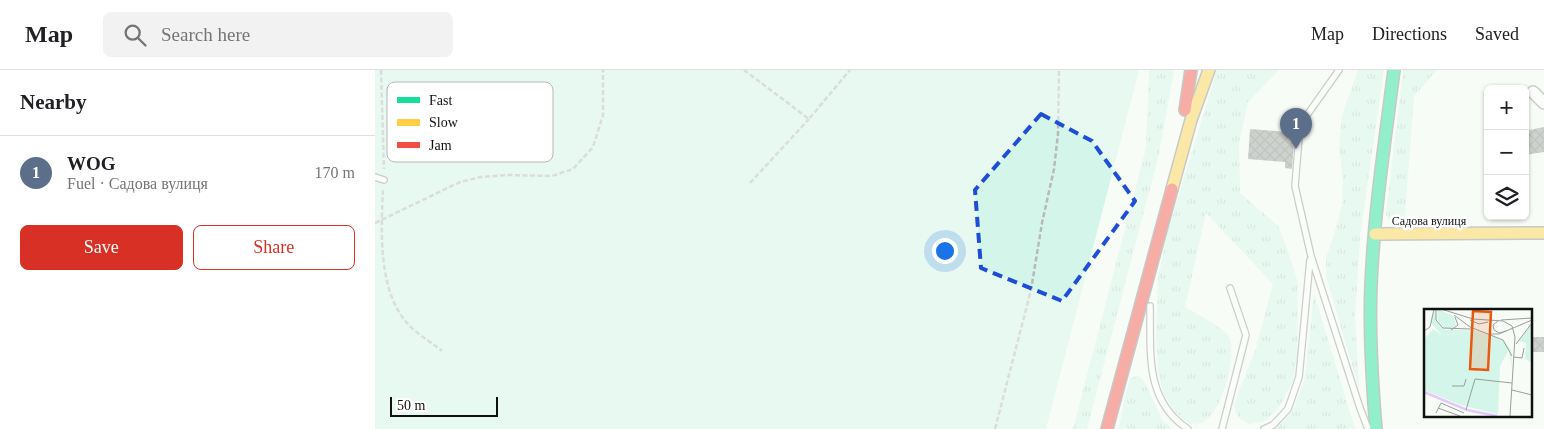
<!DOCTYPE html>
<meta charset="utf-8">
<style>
:root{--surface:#fff;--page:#f2f2f2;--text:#202124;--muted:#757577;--line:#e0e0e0;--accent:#d93025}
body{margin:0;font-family:Georgia,serif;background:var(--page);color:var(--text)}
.controls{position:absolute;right:15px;top:15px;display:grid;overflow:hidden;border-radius:8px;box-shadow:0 1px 4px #0004}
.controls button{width:45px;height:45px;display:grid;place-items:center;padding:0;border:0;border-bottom:1px solid var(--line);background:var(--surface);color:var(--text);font:25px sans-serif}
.scale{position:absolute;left:15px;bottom:12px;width:108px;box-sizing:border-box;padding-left:5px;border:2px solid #101010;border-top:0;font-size:14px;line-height:18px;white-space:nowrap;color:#101010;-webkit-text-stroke:4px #fff;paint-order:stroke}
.you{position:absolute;left:569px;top:180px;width:18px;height:18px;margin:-12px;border:4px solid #fff;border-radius:50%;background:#1a73e8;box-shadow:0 0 0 8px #1a73e833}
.badge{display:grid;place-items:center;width:32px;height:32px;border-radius:50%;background:var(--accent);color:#fff;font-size:16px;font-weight:700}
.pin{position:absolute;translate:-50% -41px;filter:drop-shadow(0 1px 2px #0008)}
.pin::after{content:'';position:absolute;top:26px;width:18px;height:15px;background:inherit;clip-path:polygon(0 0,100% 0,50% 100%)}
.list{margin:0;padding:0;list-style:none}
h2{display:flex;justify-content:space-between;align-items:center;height:65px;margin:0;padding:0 20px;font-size:21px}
h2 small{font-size:16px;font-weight:400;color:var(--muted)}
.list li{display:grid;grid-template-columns:32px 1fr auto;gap:15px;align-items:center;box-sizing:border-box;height:75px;padding:0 20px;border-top:1px solid var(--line)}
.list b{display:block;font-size:19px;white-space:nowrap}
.list p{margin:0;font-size:16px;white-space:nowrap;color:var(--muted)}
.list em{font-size:16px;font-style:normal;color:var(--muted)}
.actions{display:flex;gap:10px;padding:15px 20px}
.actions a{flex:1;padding:11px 0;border:1px solid var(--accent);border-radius:8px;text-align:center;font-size:18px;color:var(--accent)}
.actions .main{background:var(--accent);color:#fff}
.icon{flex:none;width:28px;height:28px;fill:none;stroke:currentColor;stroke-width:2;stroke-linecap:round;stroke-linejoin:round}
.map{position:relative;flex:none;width:1169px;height:359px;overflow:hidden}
header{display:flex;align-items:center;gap:30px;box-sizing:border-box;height:70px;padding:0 25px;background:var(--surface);border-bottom:1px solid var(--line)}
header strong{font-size:24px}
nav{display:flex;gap:28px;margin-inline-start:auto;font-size:18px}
.search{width:350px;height:45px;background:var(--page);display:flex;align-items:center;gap:12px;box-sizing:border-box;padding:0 18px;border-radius:8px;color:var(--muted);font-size:19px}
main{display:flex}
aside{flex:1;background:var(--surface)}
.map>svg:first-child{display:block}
</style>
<header>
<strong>Map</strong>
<div class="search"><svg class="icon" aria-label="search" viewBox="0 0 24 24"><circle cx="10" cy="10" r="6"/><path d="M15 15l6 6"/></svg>Search here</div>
<nav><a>Map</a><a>Directions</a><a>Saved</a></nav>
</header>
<main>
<aside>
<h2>Nearby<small></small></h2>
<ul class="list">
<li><span class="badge" style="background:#5c6f8a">1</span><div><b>WOG</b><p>Fuel · Садова вулиця</p></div><em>170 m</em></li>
</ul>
<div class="actions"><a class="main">Save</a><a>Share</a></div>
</aside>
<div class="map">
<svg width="1169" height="359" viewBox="0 0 1169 359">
<defs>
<pattern id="grass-tufts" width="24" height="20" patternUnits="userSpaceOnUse" patternTransform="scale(1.25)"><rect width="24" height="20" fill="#d4f5e9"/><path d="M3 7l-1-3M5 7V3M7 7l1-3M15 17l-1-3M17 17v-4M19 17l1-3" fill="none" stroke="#b5d1c7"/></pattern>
<pattern id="building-cross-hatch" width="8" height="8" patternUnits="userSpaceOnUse" patternTransform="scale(1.25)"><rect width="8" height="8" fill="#9ca19b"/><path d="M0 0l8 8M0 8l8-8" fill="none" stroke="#7e827d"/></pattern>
</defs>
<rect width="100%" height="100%" fill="#f7fcf7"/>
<!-- grass -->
<g fill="url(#grass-tufts)">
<polygon points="774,0 799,0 784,84 712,359 698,359 771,78"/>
<path d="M842,0H904L873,32L864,73L865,123L903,156L915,187L923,213L922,284L918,311L903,339L890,351L874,354L863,347L859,335L881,278L898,214L831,143L810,237C819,242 848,258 853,265C864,283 847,345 826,353C822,354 817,353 814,354L798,340L789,325L783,301L781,266L783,208L793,160Z"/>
<polygon points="983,0 1009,0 985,167 980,247 984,319 951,206 951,188 959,165 967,135 968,110 964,77 967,45"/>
<polygon points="1028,0 1062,0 1039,26 1029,158 1016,154 1011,145"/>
<polygon points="939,223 980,359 901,359 918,340 930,308"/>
<polygon points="763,305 769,311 788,351 797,359 744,359 750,326 755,309"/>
</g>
<!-- garden -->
<polygon fill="#d4f5e9" points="0,0 764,0 671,359 0,359"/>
<!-- building -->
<g fill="url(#building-cross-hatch)">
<polygon points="912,57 920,58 917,99 910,98 910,92 873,89 875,59 912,62"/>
<polygon points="1169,57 1169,82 1150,85 1150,61"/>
<rect x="1155" y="267" width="14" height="15"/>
</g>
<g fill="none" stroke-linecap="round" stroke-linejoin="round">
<!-- lane casing -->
<g stroke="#949694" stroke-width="8">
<g id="lane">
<polyline points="964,0 925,55 920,116 936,186 985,338 993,359"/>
<polyline points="0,107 9,110"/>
<path d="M775,236C776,282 769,330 813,359"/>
<polyline points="847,359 871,265 855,218"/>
<polyline points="889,359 898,355 913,339 924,307 935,190"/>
</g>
</g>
<!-- street casing -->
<g stroke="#949694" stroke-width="14">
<polyline id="street" points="1158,22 1169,33"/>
</g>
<!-- fast casing -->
<g stroke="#8b8d8b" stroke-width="14">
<path id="fast" d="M1001,359C997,311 994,263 996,215C999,143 1010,71 1019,0"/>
</g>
<!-- slow casing -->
<g stroke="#8b8d8b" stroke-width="14">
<g id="slow">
<polyline points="797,119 816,50 834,0"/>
<polyline points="1000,164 1169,163"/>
</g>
</g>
<!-- jam casing -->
<g stroke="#8b8d8b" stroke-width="14">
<g id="jam">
<polyline points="810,40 816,0"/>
<polyline points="732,359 797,119"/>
</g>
</g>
<!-- path -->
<g stroke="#b8b9b8" stroke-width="2.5" stroke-dasharray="5 2.5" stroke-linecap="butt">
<polyline points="6,0 9,99"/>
<polyline points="369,0 434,49 475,0"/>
<polyline points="375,113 434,49"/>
<path d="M8,120C6,161 3,222 33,254C43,265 56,272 67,281"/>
<polyline points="0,153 85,112 106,107 133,105 177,106 198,99 218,77 228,45 228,0"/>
<polyline points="620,359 656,220 667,153 679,99 683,64 684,0"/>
</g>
<!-- lane -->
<use href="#lane" stroke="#fefffe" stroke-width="5.5"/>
<!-- street -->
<use href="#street" stroke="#fefffe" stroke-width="11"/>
<!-- fast -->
<use href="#fast" stroke="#16e098" stroke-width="11"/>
<!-- slow -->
<use href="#slow" stroke="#ffcf43" stroke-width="11"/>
<!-- jam -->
<use href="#jam" stroke="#f24e42" stroke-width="11"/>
</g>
<!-- marked area -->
<path d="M0 0H1169V359H0ZM666,44L717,71L760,131L687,231L606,198L600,120Z" fill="#f7fcf7" fill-opacity=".55" fill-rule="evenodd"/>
<path fill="none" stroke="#1d4ed8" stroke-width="4" stroke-dasharray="10 6" stroke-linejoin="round" d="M666,44L717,71L760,131L687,231L606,198L600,120Z"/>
<g text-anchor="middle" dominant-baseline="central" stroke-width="5" stroke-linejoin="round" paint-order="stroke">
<!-- street labels -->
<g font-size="12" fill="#101010" stroke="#fff">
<text x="1054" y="151">Садова вулиця</text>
</g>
</g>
<!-- overview -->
<g transform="translate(1049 239)">
<rect width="108" height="108" fill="#f7fcf7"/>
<path d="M11,0L13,13L21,21H50L68,27L80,32L87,41L88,61L85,41L74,30L46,22L18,26L6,13ZM13,0L30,7L32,17L22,20L14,12Z" fill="#d4f5e9"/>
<path d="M107,16V53L101,50L102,34L95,32ZM9,20L18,26L46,22L74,30L85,40L76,57L74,105L40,97L0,81V30Z" fill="#d4f5e9"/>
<path fill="none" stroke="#e6c8fb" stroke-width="2.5" d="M0,83L43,101L73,107"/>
<path fill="none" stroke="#9b9e9b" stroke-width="1" d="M12,0V11L19,19L47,20M17,0L49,10L79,12L88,17L91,28L86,107M30,6L46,18L79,31L88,47M46,11L55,15L64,13M77,11L108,9M74,12L69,16L70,21L75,24L82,22M27,21L34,16L31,8M0,22L6,18L10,0M67,25H75L108,11M92,35L108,14M90,48L98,49L100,39M28,77H40L42,70M88,81L108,86M14,99L36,107M42,101L51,70L88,74M12,104L17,94L40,104"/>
<path fill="#e8590c" fill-opacity="0.15" stroke="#e8590c" stroke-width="2.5" d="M49,2L67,3L64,61L46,60Z"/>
<rect width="108" height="108" fill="none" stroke="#101010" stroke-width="2.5"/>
</g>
<!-- legend -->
<rect x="12" y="12" width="166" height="80" rx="8" fill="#fff" stroke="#b7b7b7" stroke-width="1"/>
<rect x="22" y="27" width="23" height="6" fill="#16e098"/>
<rect x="22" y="49" width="23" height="7" fill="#ffcf43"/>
<rect x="22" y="72" width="23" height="6" fill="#f24e42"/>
<g font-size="14" fill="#101010">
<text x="54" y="35">Fast</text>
<text x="54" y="57">Slow</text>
<text x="54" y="80">Jam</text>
</g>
</svg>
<div class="controls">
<button>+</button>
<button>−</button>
<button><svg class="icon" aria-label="layers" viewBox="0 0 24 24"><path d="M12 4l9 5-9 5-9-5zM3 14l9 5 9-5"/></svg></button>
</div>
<div class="scale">50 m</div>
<div class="you"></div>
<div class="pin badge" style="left:921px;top:79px;background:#5c6f8a">1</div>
</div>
</main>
